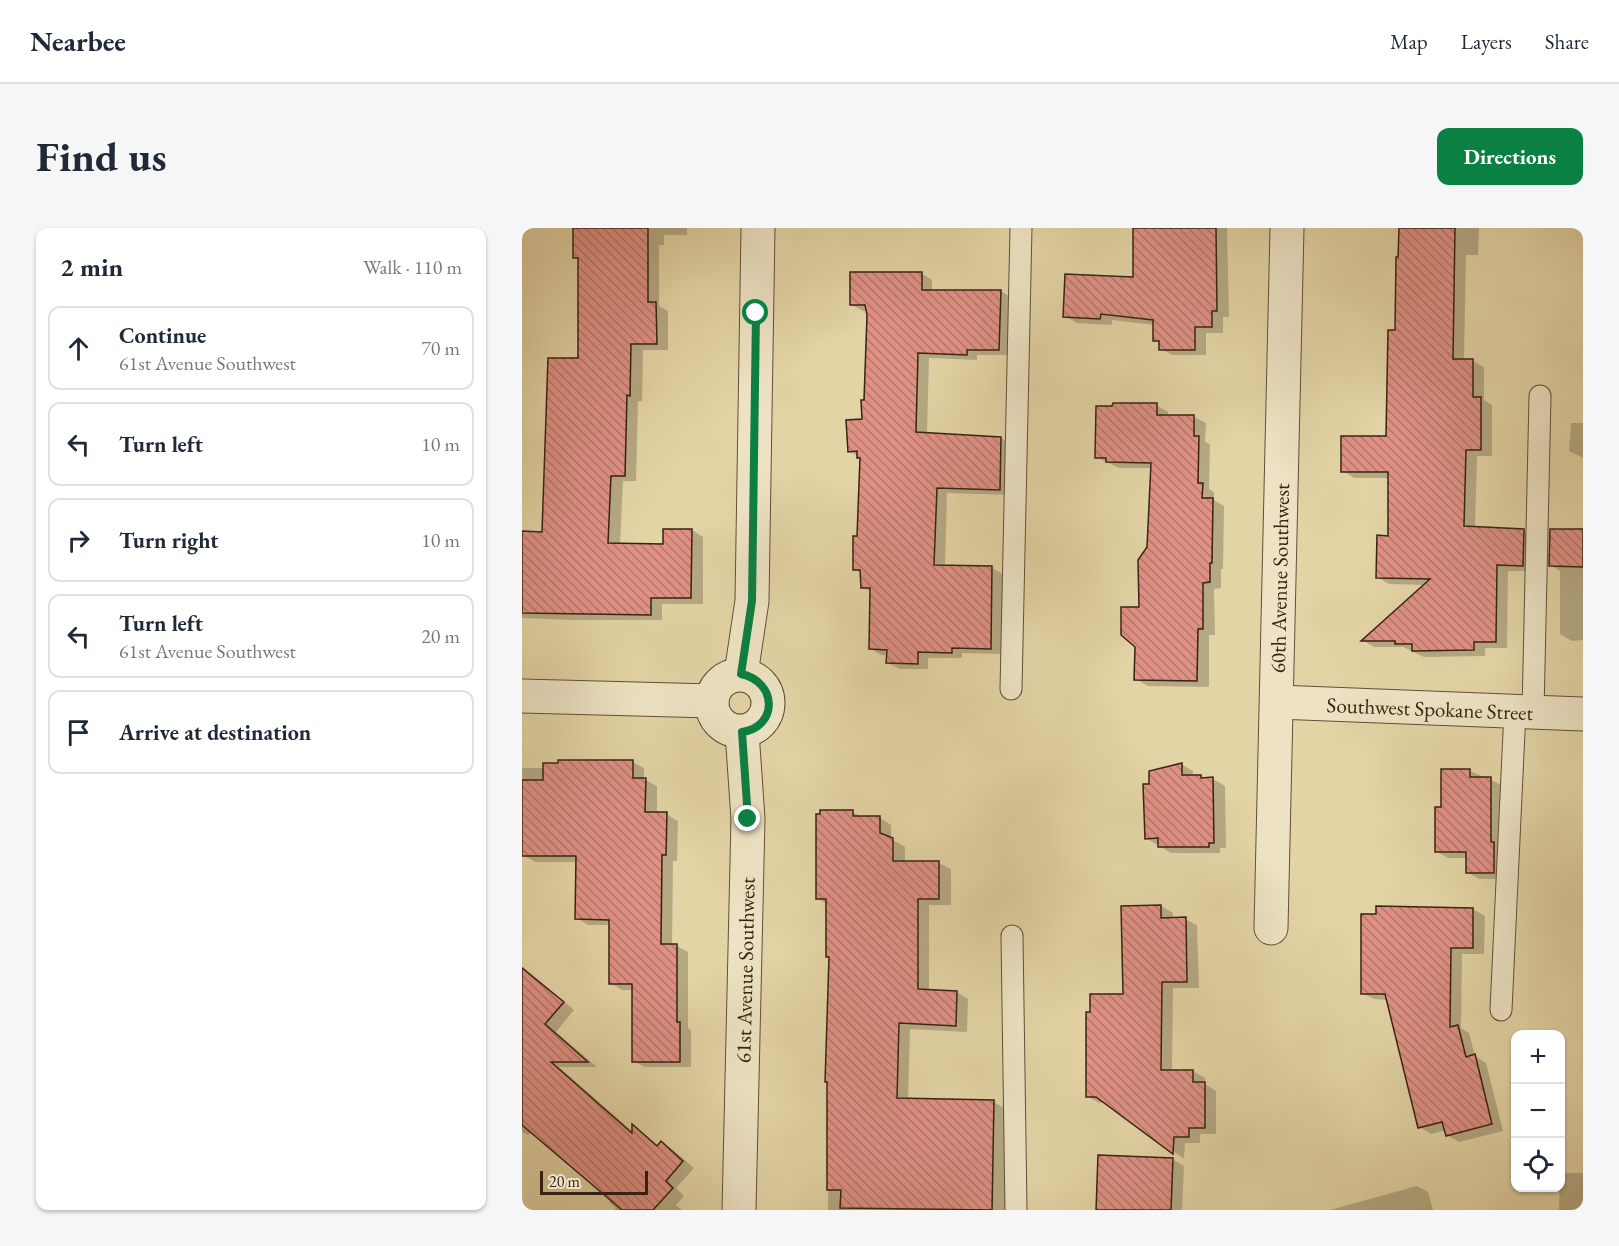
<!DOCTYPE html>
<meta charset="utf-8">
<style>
:root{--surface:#fff;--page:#f6f6f7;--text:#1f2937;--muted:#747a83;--line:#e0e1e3;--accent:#0b8043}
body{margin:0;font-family:"EB Garamond",serif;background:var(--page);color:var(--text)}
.controls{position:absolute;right:18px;bottom:18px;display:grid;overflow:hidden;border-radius:12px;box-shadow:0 2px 4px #0004}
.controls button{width:54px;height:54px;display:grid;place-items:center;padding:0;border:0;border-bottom:2px solid var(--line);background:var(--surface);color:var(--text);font:30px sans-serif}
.scale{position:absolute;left:18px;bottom:15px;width:108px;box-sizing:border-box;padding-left:6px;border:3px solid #382212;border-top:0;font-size:16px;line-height:21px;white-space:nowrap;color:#382212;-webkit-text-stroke:4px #ede3c4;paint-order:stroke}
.stop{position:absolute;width:18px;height:18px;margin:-14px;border:4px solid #0b8043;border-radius:50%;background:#fff}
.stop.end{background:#0b8043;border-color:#fff;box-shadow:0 2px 6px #0008}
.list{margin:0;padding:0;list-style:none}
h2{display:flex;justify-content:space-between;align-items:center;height:78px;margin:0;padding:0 24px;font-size:26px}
h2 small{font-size:20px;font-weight:400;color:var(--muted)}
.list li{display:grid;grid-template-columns:39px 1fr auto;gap:18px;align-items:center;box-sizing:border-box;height:84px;margin:0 12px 12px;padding:0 12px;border:2px solid var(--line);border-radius:12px}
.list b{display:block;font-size:22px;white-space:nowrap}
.list p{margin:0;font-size:20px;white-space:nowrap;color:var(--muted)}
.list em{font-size:20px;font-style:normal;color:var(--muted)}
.icon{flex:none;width:33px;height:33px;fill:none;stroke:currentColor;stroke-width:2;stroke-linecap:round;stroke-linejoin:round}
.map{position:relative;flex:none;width:1061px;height:982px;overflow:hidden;border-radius:12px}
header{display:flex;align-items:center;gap:36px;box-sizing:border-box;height:84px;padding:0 30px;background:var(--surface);border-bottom:2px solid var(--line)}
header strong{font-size:28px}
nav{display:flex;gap:33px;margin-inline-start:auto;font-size:21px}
.intro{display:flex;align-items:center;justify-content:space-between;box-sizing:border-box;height:144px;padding:0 36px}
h1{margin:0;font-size:42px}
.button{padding:15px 27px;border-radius:12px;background:var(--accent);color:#fff;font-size:21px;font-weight:700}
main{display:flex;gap:36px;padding:0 36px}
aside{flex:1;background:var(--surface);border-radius:12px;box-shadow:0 2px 4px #0004}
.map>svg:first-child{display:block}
</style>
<header>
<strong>Nearbee</strong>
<nav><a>Map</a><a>Layers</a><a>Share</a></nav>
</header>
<div class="intro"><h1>Find us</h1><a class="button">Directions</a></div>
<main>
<aside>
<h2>2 min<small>Walk · 110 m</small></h2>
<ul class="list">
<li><svg class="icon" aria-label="ahead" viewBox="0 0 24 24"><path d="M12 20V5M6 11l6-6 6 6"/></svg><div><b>Continue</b><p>61st Avenue Southwest</p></div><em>70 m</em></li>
<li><svg class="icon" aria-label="left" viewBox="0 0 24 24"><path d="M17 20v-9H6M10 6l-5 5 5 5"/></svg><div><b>Turn left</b></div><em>10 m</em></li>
<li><svg class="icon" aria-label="right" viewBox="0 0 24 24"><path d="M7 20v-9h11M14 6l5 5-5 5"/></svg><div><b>Turn right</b></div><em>10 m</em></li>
<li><svg class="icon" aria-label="left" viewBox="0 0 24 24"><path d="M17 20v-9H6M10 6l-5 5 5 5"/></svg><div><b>Turn left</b><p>61st Avenue Southwest</p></div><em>20 m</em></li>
<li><svg class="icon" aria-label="arrive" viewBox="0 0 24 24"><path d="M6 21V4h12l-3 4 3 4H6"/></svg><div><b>Arrive at destination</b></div></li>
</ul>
</aside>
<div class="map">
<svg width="1061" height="982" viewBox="0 0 1061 982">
<defs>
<pattern id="building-back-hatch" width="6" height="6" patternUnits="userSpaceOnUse" patternTransform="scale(1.5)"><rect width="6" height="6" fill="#df9185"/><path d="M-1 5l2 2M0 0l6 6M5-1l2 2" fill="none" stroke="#b6766b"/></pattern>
</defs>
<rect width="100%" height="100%" fill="#e3d4a5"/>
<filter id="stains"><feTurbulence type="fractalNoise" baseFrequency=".00333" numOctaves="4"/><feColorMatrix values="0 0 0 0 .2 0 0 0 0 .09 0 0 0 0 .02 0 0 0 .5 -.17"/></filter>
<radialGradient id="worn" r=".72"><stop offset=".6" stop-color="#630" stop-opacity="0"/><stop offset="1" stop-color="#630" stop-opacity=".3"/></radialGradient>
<!-- shadow -->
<g fill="#0003">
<polygon points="52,0 165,0 165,7 142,7 142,17 137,17 137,78 146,83 146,122 121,122 120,173 116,173 114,253 101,253 98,317 142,317 170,302 181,309 181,376 140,376 140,392 50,392 0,390 0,304 21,305 57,132 57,32 52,29"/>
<polygon points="612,0 705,0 707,89 701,89 701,105 684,105 684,127 650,127 639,121 639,115 633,112 633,97 590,92 590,97 555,95 543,88 613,50"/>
<polygon points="879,0 957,0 956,27 944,27 942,132 951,133 962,139 962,172 970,177 970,228 955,228 953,300 1002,302 1013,309 1013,343 986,343 985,420 963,420 963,428 902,429 881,419 852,419 842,413 904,357 867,356 855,349 867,309 867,250 832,250 821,243 865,209 874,104"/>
<polygon points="399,45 410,52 410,63 479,63 490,70 488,127 455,127 455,132 407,130 405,206 479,210 490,216 488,267 425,265 423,339 470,340 481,346 480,426 440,425 440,430 406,430 406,441 377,441 366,435 366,427 359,427 348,420 349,364 340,359 340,345 332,341 337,310 339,230 327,223 341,193 345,83 341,83 330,77"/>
<polygon points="634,177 646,184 646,188 672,189 684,195 683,214 688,216 687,261 692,264 692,272 702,278 701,341 699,341 699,360 692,361 693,407 687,407 687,459 626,458 614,451 618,380 626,319 631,240 597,240 574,229"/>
<polygon points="1049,195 1061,195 1061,230 1047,223"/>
<polygon points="1061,302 1061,412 1050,413 1038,406 1038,343 1029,337"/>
<polygon points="111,534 122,540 122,551 135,558 135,586 144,586 156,593 155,633 151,633 150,718 155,718 166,724 166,800 169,802 169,839 123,839 111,833 111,762 100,762 88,755 88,697 66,697 55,690 56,634 13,634 1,627 0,540 23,540"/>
<polygon points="659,536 671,543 671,548 691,551 703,558 704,620 698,620 698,625 649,625 624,610 629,558"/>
<polygon points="948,543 980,557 983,651 957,651 945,644 945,630 926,630 914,623 921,580"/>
<polygon points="331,584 341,590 358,590 369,597 369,611 383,619 383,635 417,635 429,641 429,677 407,677 407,763 435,764 446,771 445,804 388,801 386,872 472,874 484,881 482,963 491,968 490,982 306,982 309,730 305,676 295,670"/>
<polygon points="639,678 651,685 651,691 663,691 675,697 677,760 651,760 650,843 671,843 683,850 683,856 694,863 694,906 678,906 678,915 663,915 662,931 584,875 577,875 565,868 602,768 600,679"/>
<polygon points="951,681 963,688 962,726 940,726 939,800 947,805 953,828 964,835 981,903 937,914 925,907 924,902 909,906 897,899 866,772 852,771 840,765"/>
<polygon points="0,738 52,782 34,804 75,839 37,839 111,904 111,898 137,918 140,915 151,922 172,940 154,960 162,968 154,977 160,982 92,982 94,980 87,974 90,971 9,903 6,907 0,904"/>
<polygon points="650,931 662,938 660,982 575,982"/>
<polygon points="1038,945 1061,945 1061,982 1037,982"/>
<polygon points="895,958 906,964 911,982 808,982"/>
</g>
<!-- building -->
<g fill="url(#building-back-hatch)" stroke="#382212" stroke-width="1.5">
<polygon points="51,0 126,0 126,74 134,74 135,116 109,116 108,168 105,167 103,248 89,248 86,315 141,316 141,301 170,301 169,370 129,370 129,387 0,385 0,303 20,304 26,130 56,130 56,30 51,30"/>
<polygon points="611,0 694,0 695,83 690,83 690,99 673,99 673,122 637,122 637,113 631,113 631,92 579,86 578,91 541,89 543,46 611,49"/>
<polygon points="877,0 933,0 931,131 951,131 951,169 959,169 959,222 944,222 942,298 1002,301 1001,338 975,337 974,414 952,414 952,422 890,423 890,416 873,416 873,413 839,413 908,351 854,350 855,307 866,308 866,244 819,244 819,208 864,208 866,102 873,102 874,29 876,29"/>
<polygon points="328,44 400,44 400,62 479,62 477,122 445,122 445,127 396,125 394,204 479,209 478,262 415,260 412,337 470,338 469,421 430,420 430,425 396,424 396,436 364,435 365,422 347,421 348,360 339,360 338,342 331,342 331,308 335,308 338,230 335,230 335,223 326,224 324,192 340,191 339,172 342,172 345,87 343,77 328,77"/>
<polygon points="591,175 635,175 635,187 672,187 672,208 677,208 676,255 681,255 680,270 691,270 690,335 688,335 688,354 681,355 681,401 676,401 675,453 612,452 613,419 599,407 599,379 617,379 616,332 625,319 629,235 584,234 584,230 573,230 574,178 590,178"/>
<polygon points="1028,301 1061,301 1061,339 1027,338"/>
<polygon points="36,532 111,532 111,550 124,550 123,584 145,584 144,627 140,627 139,716 155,716 155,794 158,794 158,834 110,834 110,756 87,756 87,692 53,691 54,628 0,628 0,552 21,552 21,535 36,535"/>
<polygon points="660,535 660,547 679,547 679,550 691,549 692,615 687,615 687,619 636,619 636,610 623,611 621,556 627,556 627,543"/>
<polygon points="919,541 948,541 948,549 969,549 969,614 972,614 972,645 944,645 944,624 913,624 913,579 919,579"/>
<polygon points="298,582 331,582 331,588 358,588 358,605 371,610 371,633 417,633 417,671 396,671 396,761 435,763 434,798 377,795 375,870 472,872 470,982 318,980 319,962 305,962 305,854 303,854 307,729 304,729 304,671 294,671 294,586 298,586"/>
<polygon points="639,677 639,690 664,689 665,754 640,754 639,842 671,842 671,854 683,854 683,900 667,900 667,909 652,909 651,926 574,869 564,869 564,784 568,784 568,766 601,766 599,678"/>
<polygon points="854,678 951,680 951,720 929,720 928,799 936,797 944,829 953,826 970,896 924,908 920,894 896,900 863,766 839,766 839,686 854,686"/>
<polygon points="0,740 42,774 23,796 66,834 29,834 110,905 110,896 135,918 139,913 161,933 144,953 151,960 131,982 100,982 0,897"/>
<polygon points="576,927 651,930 649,982 574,982"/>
</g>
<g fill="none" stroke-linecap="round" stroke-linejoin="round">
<!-- lane casing -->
<g stroke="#634e37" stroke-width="23">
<g id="lane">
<polyline points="489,461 499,0"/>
<polyline points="1011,484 1018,168"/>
<polyline points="490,708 494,982"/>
<polyline points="979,782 993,483"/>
</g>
</g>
<!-- street casing -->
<g stroke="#634e37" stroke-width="35">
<g id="street">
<polyline points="219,446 230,373 236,0"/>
<circle cx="218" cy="475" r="28"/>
<polyline points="0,468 190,473"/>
<path id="s1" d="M755,474L1061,486"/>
<path id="s2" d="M749,700L765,0"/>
<path id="s3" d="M217,982L226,591L220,504"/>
</g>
</g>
<!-- lane -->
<use href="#lane" stroke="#ede3c4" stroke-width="21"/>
<!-- street -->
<use href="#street" stroke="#ede3c4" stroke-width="33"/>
</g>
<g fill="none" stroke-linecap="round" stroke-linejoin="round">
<!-- route -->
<path stroke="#0b8043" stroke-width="8" d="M226,591L220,504C256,499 256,454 219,446L230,373L234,85"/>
</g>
<g text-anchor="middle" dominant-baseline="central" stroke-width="4.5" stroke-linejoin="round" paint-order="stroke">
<!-- street labels -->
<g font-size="21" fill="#382212" stroke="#ede3c4">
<text stroke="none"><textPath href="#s2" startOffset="350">60th Avenue Southwest</textPath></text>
<text stroke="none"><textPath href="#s1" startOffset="153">Southwest Spokane Street</textPath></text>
<text stroke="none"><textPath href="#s3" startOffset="240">61st Avenue Southwest</textPath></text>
</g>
</g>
<rect width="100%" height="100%" filter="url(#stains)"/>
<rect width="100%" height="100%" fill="url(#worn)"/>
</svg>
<div class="controls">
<button>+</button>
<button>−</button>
<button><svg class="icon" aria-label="locate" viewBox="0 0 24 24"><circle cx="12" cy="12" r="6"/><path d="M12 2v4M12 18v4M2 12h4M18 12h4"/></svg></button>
</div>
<div class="scale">20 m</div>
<div class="stop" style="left:234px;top:85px"></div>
<div class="stop end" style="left:226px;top:591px"></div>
</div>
</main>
